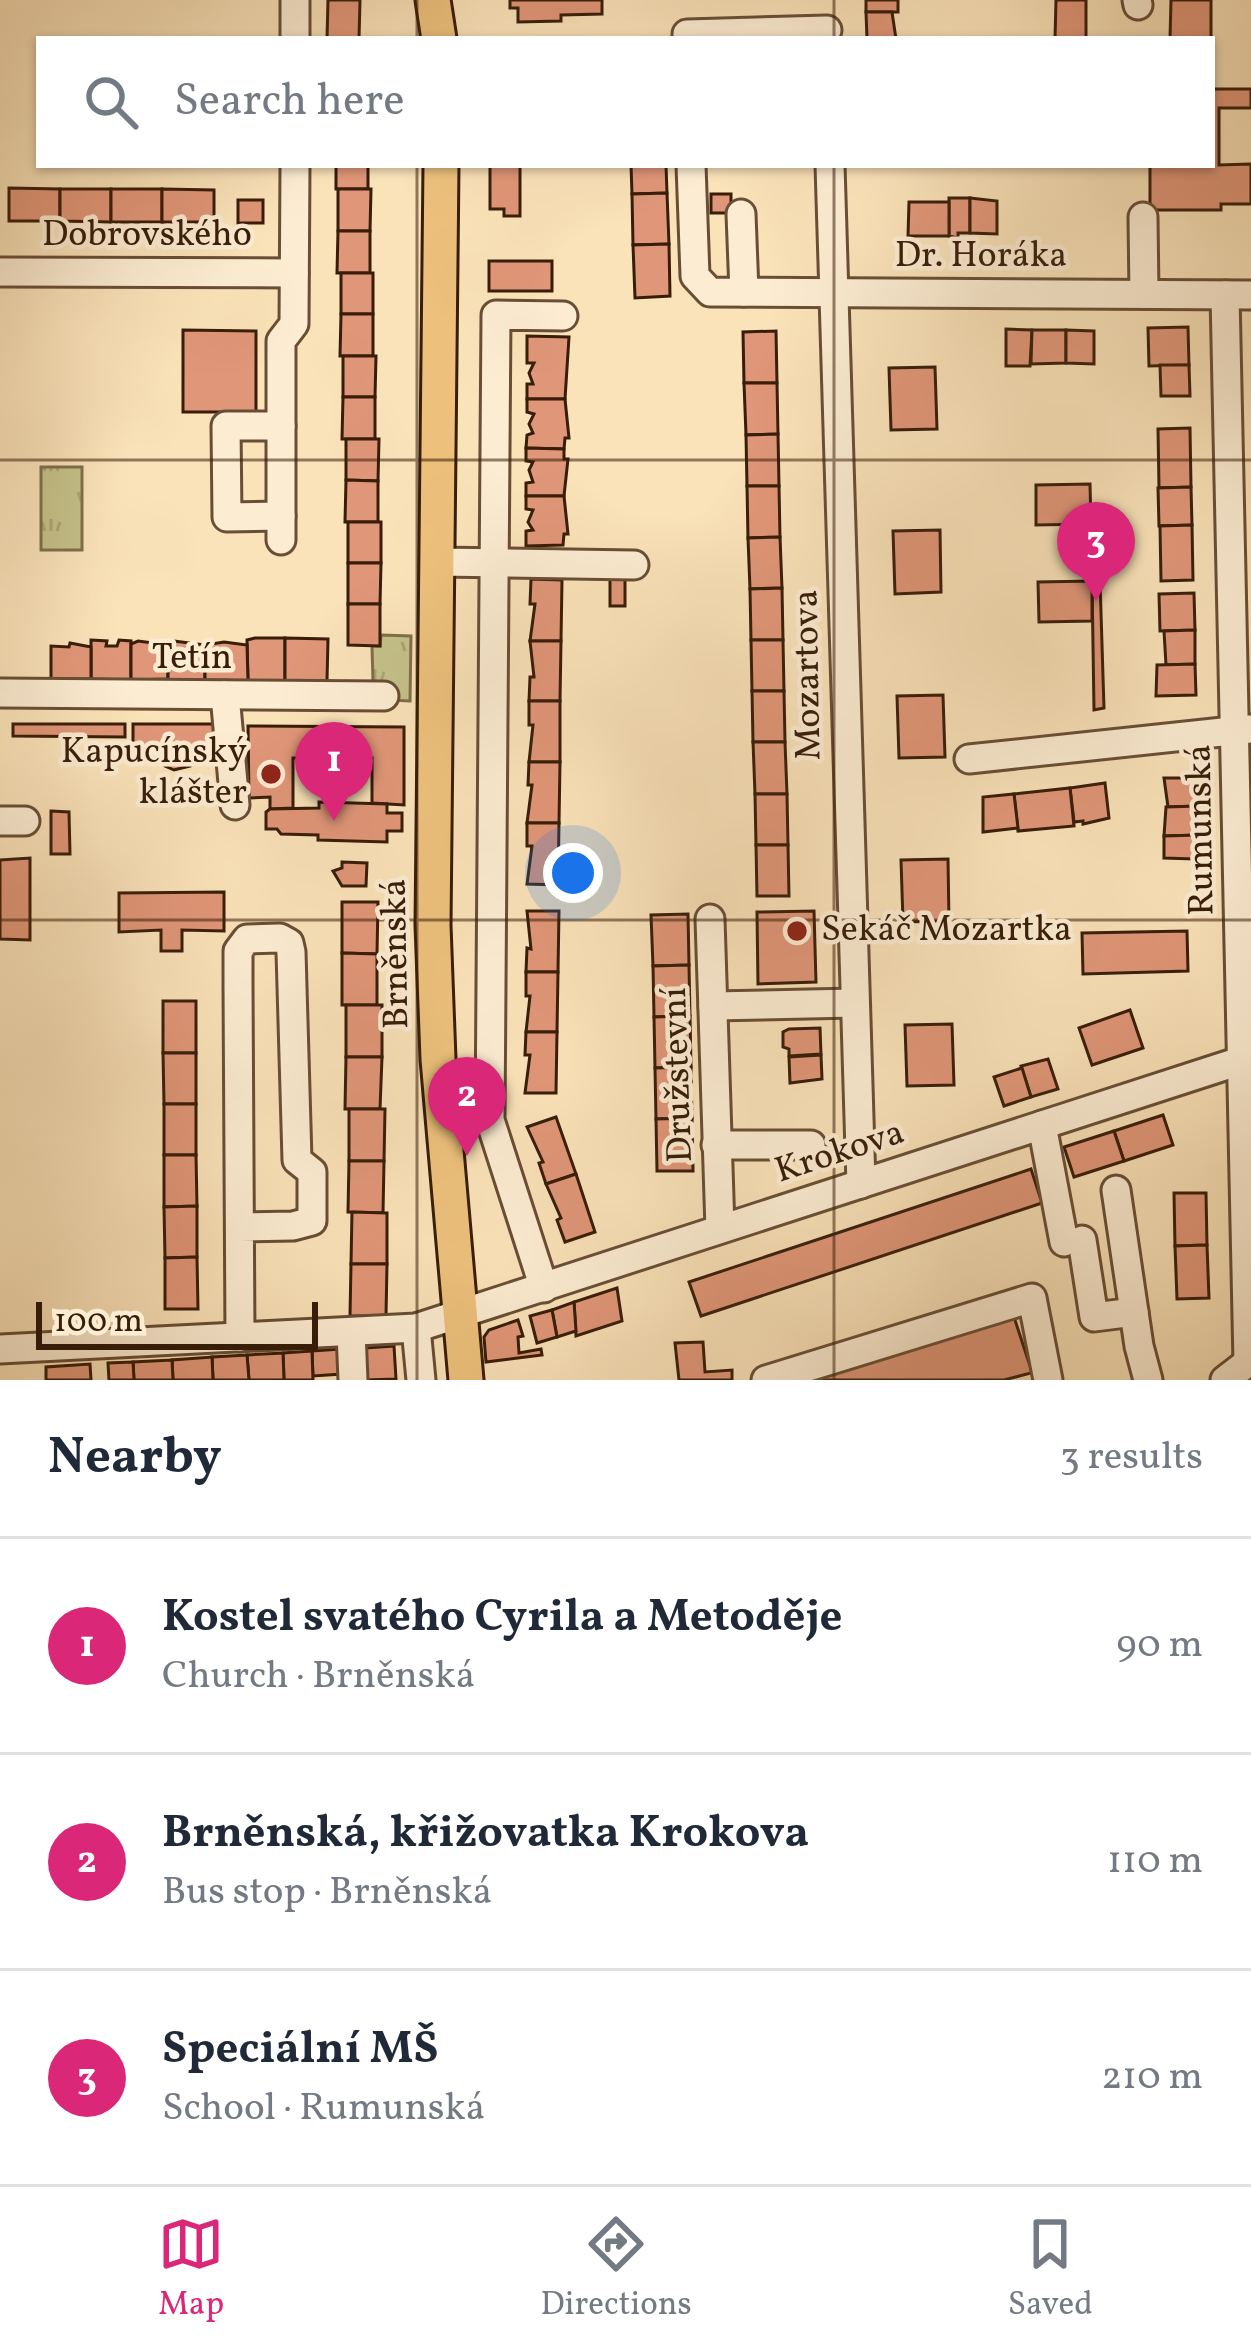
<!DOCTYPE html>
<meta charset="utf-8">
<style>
:root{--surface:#fff;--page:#f2f2f3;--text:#1f2937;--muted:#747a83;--line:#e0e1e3;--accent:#db2777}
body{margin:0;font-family:Vollkorn,serif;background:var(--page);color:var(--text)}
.scale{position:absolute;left:36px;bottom:30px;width:282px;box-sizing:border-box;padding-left:12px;border:6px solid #381d09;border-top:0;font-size:33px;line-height:42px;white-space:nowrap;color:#381d09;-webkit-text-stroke:9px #fcecd2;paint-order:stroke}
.you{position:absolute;left:573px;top:873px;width:42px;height:42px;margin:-30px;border:9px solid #fff;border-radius:50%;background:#1a73e8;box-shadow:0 0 0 18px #1a73e833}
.badge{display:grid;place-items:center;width:78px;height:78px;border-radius:50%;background:var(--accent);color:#fff;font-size:39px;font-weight:700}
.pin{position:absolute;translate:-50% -99px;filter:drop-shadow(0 3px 6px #0008)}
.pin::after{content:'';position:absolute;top:63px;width:42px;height:36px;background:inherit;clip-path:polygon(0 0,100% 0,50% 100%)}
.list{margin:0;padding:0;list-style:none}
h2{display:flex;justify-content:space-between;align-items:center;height:156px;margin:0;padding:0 48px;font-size:51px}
h2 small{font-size:39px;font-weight:400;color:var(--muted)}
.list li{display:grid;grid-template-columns:78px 1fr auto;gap:36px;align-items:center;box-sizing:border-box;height:216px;padding:0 48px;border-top:3px solid var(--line)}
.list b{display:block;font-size:45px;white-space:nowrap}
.list p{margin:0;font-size:39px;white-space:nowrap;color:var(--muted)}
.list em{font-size:39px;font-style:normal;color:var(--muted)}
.icon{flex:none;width:66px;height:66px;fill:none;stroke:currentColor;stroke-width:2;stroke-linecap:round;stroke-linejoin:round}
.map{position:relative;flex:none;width:1251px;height:1380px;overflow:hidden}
.search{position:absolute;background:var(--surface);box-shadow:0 3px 9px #0004;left:36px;right:36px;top:36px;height:132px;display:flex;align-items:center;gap:30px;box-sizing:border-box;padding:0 42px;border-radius:0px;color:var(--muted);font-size:45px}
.sheet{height:804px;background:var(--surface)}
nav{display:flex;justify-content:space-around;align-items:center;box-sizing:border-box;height:168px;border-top:3px solid var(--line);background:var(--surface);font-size:33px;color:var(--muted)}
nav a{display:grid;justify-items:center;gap:6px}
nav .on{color:var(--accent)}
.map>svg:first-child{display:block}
</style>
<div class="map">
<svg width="1251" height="1380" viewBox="0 0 1251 1380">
<defs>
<pattern id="grass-tufts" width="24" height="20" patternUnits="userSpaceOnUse" patternTransform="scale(3)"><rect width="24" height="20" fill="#c5c18a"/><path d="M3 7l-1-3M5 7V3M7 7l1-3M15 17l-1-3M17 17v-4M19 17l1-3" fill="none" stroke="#aaa576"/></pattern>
</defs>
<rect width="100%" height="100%" fill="#fae2b9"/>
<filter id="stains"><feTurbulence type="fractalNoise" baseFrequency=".00167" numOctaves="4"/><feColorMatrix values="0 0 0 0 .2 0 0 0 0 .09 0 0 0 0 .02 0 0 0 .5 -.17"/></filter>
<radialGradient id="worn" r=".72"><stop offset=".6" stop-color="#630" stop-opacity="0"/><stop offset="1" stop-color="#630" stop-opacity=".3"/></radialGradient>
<!-- grass -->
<g fill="url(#grass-tufts)" stroke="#7e6f4a" stroke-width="3">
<rect x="41" y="467" width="41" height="83"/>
<polygon points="381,635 411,636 410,701 389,700 373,681 372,646 380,646"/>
</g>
<!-- building -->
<g fill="#e09678" stroke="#381d09" stroke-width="3">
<polygon points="328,0 360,0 359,39 327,39"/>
<polygon points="510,0 602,0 602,14 561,15 561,21 518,22 518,8 510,8"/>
<rect x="866" y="0" width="32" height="12"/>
<polygon points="1056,0 1086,0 1086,39 1055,39"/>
<polygon points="1171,0 1211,0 1211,39 1170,39"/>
<polygon points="866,12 892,12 896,39 867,39"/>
<polygon points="1212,89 1251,89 1251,108 1219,108 1219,165 1251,164 1251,204 1221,204 1221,210 1150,210 1150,165 1212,165"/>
<rect x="336" y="165" width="32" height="24"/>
<polygon points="490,165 520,165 520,216 504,216 504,209 490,209"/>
<polygon points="631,165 666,165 667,193 632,194"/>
<polygon points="9,188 60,189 60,221 9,221"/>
<polygon points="60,189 111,189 111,222 60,221"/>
<rect x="111" y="189" width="51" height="33"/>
<polygon points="162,189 214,190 214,222 162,222"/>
<polygon points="338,189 371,189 370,231 338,231"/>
<polygon points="667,193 669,244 633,245 632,194"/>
<rect x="711" y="194" width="20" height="19"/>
<polygon points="949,198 970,198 970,233 958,233 958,238 949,236"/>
<polygon points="970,198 997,201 997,234 970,233"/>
<rect x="238" y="200" width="25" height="23"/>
<polygon points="909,202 949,202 949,236 908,236"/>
<polygon points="338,231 370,231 370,273 337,273"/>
<polygon points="669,244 670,296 635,298 633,245"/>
<rect x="489" y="261" width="63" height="30"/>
<rect x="341" y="273" width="32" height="41"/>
<polygon points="341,314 373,314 373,356 340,356"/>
<polygon points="1188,327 1189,365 1149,366 1148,328"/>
<polygon points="1006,329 1032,330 1030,366 1006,366"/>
<polygon points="183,330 256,331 256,412 183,412"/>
<polygon points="1032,330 1066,330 1066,363 1031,364"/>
<polygon points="1066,330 1094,331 1094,364 1066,363"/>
<polygon points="776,331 777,383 744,383 743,332"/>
<polygon points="527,336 569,337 565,399 527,399 527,384 533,384 529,373 534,363 527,363"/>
<polygon points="343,356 376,356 375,397 343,397"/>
<polygon points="1160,365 1189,365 1190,396 1161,396"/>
<polygon points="935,367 937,429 891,430 889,368"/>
<polygon points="744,383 777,383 778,434 746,435"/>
<polygon points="343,397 375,397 375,439 342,439"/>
<polygon points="527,399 565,399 569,438 565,438 564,449 526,448 527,435 533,433 529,424 534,414 527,412"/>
<polygon points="1190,428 1191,487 1159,488 1158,429"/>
<polygon points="778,434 779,486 747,486 746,435"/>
<polygon points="346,439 379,439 378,481 346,480"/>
<polygon points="526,448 564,449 564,459 568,459 564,496 526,496 526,483 533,482 529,470 533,462 526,461"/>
<polygon points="346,480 378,481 378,522 345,522"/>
<polygon points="1090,484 1091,524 1036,525 1036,485"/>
<polygon points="747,486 779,486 780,537 748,538"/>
<polygon points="1191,487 1192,525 1159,526 1158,488"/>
<polygon points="526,496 564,496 568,534 564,534 563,545 526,546 526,531 533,530 528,522 533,510 526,509"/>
<polygon points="1091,517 1098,517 1104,708 1094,710"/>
<rect x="348" y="522" width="33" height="41"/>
<polygon points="1192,525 1193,580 1161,581 1160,526"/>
<polygon points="940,530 941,592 895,594 893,531"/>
<polygon points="780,537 782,588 750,589 748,538"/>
<polygon points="348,563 381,563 380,604 348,604"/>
<polygon points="610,577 625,578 625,606 610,606"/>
<polygon points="531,579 562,580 561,641 530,641 535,604 530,604"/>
<polygon points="1092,581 1092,621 1039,622 1038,582"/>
<polygon points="782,588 783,640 751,640 750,589"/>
<polygon points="1194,593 1195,630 1160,631 1159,594"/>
<polygon points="348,604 380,604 380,646 348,645"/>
<polygon points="1195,630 1195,664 1166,665 1164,631"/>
<polygon points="255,638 285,638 285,681 248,681 247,640"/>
<polygon points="285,638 328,639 327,681 285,681"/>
<polygon points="91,640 107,641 106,646 117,646 119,640 131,641 131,680 91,679"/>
<polygon points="751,640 783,640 784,691 752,691"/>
<polygon points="138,641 168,645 168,679 131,680 131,644"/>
<polygon points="174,641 205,645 205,680 168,680 168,645 174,645"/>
<polygon points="530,641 561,641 560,701 529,701 530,677 534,677"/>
<polygon points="224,642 247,645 248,681 205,680 205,645"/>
<polygon points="70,643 91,647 91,679 51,679 51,646 69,647"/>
<polygon points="1195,664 1196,695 1156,696 1157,665"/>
<polygon points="752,691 784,691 785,742 753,742"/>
<polygon points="943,695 945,757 899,758 897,696"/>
<polygon points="529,701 560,701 560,762 529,762 533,725 529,725"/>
<polygon points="13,724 125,724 125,737 13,736"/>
<polygon points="133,724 222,724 222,760 197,760 197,753 190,753 190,766 174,770 165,766 165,753 158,753 158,760 133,760"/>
<polygon points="248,726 404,727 404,805 372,803 372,758 344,758 344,765 322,764 322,758 293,758 293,808 270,809 270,797 249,798"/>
<polygon points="753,742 785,742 787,794 755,794"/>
<polygon points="529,762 560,762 559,823 527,823 532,785 528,785"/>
<polygon points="1164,778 1197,778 1198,806 1168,807"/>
<polygon points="1105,783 1109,818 1083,824 1083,821 1074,822 1070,788"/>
<polygon points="1070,788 1074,826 1018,831 1014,794"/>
<polygon points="755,794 787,794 788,845 756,845"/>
<polygon points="1014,794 1018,828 983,832 983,797"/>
<polygon points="319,802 387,804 387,813 402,813 402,831 387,831 387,842 318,840 318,835 281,834 277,829 266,829 266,812 270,809 319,808"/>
<polygon points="1198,806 1199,835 1164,836 1166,807"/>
<polygon points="51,811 69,812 70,854 51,854"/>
<polygon points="527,823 559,823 558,885 527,884 532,846 527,846"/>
<polygon points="1199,835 1199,843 1194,843 1194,859 1164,858 1164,836"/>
<polygon points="756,845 788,845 789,896 757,896"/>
<polygon points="30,858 30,940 0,939 0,860"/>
<polygon points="948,859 949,921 903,922 901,860"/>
<polygon points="342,862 367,863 366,886 342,886 333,871 342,868"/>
<polygon points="224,892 224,931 182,930 182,951 161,951 161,930 119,932 119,893"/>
<polygon points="342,902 378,902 377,954 342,953"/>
<polygon points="527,911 559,911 558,972 526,972 527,948 531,949"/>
<polygon points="814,911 816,982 758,984 757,912"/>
<polygon points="688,914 689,965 653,966 651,915"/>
<polygon points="1187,931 1188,971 1083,974 1082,933"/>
<polygon points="342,953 377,954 377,1005 342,1005"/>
<polygon points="689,965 690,1016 654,1017 653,966"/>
<polygon points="526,972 558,972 557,1032 526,1032 530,996 526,996"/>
<rect x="163" y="1001" width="33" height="52"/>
<rect x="346" y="1005" width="36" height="52"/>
<polygon points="1130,1010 1143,1048 1092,1065 1079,1028"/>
<polygon points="690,1016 691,1067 655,1068 654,1017"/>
<polygon points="952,1024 954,1085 907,1086 905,1025"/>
<polygon points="820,1028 821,1054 789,1056 789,1049 783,1047 783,1032 789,1029"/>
<polygon points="526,1032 557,1032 556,1093 525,1093 530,1055 525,1055"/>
<polygon points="163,1053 196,1053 196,1104 164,1104"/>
<polygon points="821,1055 822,1079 790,1083 789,1057"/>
<polygon points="346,1057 382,1057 380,1109 345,1109"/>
<polygon points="1048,1059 1058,1089 1031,1097 1021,1066"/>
<polygon points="691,1067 692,1118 656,1119 655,1068"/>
<polygon points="1022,1068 1031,1097 1004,1106 994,1077"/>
<rect x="164" y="1104" width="32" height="51"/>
<polygon points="349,1109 385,1109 384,1161 349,1161"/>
<polygon points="1163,1115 1173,1145 1124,1161 1114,1131"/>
<polygon points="556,1117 576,1174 546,1184 539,1163 543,1162 527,1127"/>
<polygon points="692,1118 693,1171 657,1171 656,1119"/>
<polygon points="1114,1131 1124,1161 1074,1177 1064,1147"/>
<polygon points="164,1155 196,1155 197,1206 164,1207"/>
<polygon points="349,1161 384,1161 383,1213 348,1212"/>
<polygon points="1031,1169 1042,1203 701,1316 689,1282"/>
<polygon points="576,1174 595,1232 565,1242 557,1220 561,1218 546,1184"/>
<polygon points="1174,1193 1206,1193 1207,1245 1175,1246"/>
<polygon points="197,1206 197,1257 165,1258 164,1207"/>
<polygon points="352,1212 387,1213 387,1264 351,1264"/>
<polygon points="1207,1245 1209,1298 1177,1299 1175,1246"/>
<polygon points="197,1257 198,1309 165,1309 165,1258"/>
<polygon points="351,1264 387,1264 386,1316 350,1316"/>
<polygon points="617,1288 622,1321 576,1336 574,1302"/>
<polygon points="574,1302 576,1331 557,1337 552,1310"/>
<polygon points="552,1310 557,1337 537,1343 530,1316"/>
<polygon points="1014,1317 1032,1372 1031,1373 1004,1380 812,1380"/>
<polygon points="518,1320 523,1336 518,1337 519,1353 541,1349 542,1355 486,1362 484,1337 489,1330"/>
<polygon points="703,1342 705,1372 732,1370 732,1380 679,1380 675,1343"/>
<polygon points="394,1346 396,1379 366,1380 365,1348"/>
<polygon points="341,1349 342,1374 313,1376 312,1351"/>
<polygon points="312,1351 313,1380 284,1380 283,1353"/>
<polygon points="283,1353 284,1380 249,1380 247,1355"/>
<polygon points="247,1355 249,1380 213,1380 212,1357"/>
<polygon points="212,1357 213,1380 173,1380 172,1360"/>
<polygon points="172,1360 173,1380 134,1380 133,1362"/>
<polygon points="133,1362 134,1380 109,1380 108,1363"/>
<polygon points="90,1364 91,1380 46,1380 46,1367"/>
</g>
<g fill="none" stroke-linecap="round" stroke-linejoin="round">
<!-- minor casing -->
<g stroke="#684e35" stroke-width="33">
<g id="minor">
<polyline points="1137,0 1138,5"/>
<polyline points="295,39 295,0"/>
<polyline points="687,39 687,34 827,30"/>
<polyline points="691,165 695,276 710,292 1251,295"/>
<polyline points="830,165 861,1184"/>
<polyline points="741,214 744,292"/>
<polyline points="1143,217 1144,294"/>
<polyline points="0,272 294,273"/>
<polyline points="1225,295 1248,1363"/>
<polyline points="281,426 226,426 227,517 281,516"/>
<polyline points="281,540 281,341 294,324 295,165"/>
<polyline points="436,562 634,565"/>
<polyline points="0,693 384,696"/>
<polyline points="225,695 235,805"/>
<polyline points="969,759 1251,729"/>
<polyline points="0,821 25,821"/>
<polyline points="710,919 720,1229"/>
<polyline points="713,1006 855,1003"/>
<polyline points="1042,1125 1064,1242"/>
<polyline points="716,1145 811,1145"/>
<polyline points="1116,1190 1139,1346 1148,1380"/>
<polyline points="240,1227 293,1226 312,1221 312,1172 297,1160 291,952 289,943 280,938 247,939 238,951 238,984 240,1337"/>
<polyline points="1082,1240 1094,1317 1134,1312"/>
<polyline points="544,1288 490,1120 496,315 563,316"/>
<polyline points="416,1328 421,1380"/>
<polyline points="351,1332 353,1380"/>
<polyline points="0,1349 416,1328 1243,1060"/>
<polyline points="766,1380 1032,1298 1048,1380"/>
<polyline points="1225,1380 1251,1360"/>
</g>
</g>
<!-- major casing -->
<g stroke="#381d09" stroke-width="39">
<g id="major">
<polyline points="433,0 439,39"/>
<polyline points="441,165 433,925 438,1059 466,1380"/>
</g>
</g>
<!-- minor -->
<use href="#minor" stroke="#fcecd2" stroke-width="27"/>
<!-- major -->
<use href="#major" stroke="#edc17c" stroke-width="33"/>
</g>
<!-- grid -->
<path fill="none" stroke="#381d09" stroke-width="3" stroke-opacity="0.55" d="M417,0V39M834,0V39M417,165V1380M834,165V1380M0,460H1251M0,920H1251"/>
<!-- markers -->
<g fill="#8f2418" stroke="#fcecd2" stroke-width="4.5">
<circle cx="271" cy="774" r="12"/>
<circle cx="797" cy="931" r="12"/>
</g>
<g text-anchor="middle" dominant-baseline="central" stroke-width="9" stroke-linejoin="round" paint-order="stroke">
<!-- street labels -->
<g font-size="36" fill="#381d09" stroke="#fcecd2">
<text x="147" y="236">Dobrovského</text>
<text x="981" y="257">Dr. Horáka</text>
<text x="192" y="659">Tetín</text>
<text transform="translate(809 675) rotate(-91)">Mozartova</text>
<text transform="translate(1202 830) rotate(-91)">Rumunská</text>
<text transform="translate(397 954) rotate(-91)">Brněnská</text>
<text transform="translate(679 1075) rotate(-92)">Družstevní</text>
<text transform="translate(840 1153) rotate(-18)">Krokova</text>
</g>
<!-- poi labels -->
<g font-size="36" fill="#381d09" stroke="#fcecd2" text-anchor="end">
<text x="247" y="753">Kapucínský<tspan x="247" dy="41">klášter</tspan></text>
<text x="821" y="931" text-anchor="start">Sekáč Mozartka</text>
</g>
</g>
<rect width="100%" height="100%" filter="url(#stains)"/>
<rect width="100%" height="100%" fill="url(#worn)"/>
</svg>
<div class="scale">100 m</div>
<div class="you"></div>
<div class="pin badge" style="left:334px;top:821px">1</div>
<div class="pin badge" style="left:467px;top:1156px">2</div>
<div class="pin badge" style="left:1096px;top:601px">3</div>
<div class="search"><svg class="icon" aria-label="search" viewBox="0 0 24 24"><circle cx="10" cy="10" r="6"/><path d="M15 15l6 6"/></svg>Search here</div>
</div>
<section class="sheet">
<h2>Nearby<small>3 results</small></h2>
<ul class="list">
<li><span class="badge">1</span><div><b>Kostel svatého Cyrila a Metoděje</b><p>Church · Brněnská</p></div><em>90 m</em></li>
<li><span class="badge">2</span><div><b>Brněnská, křižovatka Krokova</b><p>Bus stop · Brněnská</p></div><em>110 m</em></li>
<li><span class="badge">3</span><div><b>Speciální MŠ</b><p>School · Rumunská</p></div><em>210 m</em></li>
</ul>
</section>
<nav>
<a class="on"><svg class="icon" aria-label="map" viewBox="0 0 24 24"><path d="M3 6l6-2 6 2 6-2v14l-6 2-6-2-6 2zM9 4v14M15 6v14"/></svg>Map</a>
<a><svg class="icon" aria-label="directions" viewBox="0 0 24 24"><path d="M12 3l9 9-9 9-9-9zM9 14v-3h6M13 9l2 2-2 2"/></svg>Directions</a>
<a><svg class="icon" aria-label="saved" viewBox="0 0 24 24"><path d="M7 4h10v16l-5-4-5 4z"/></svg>Saved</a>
</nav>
